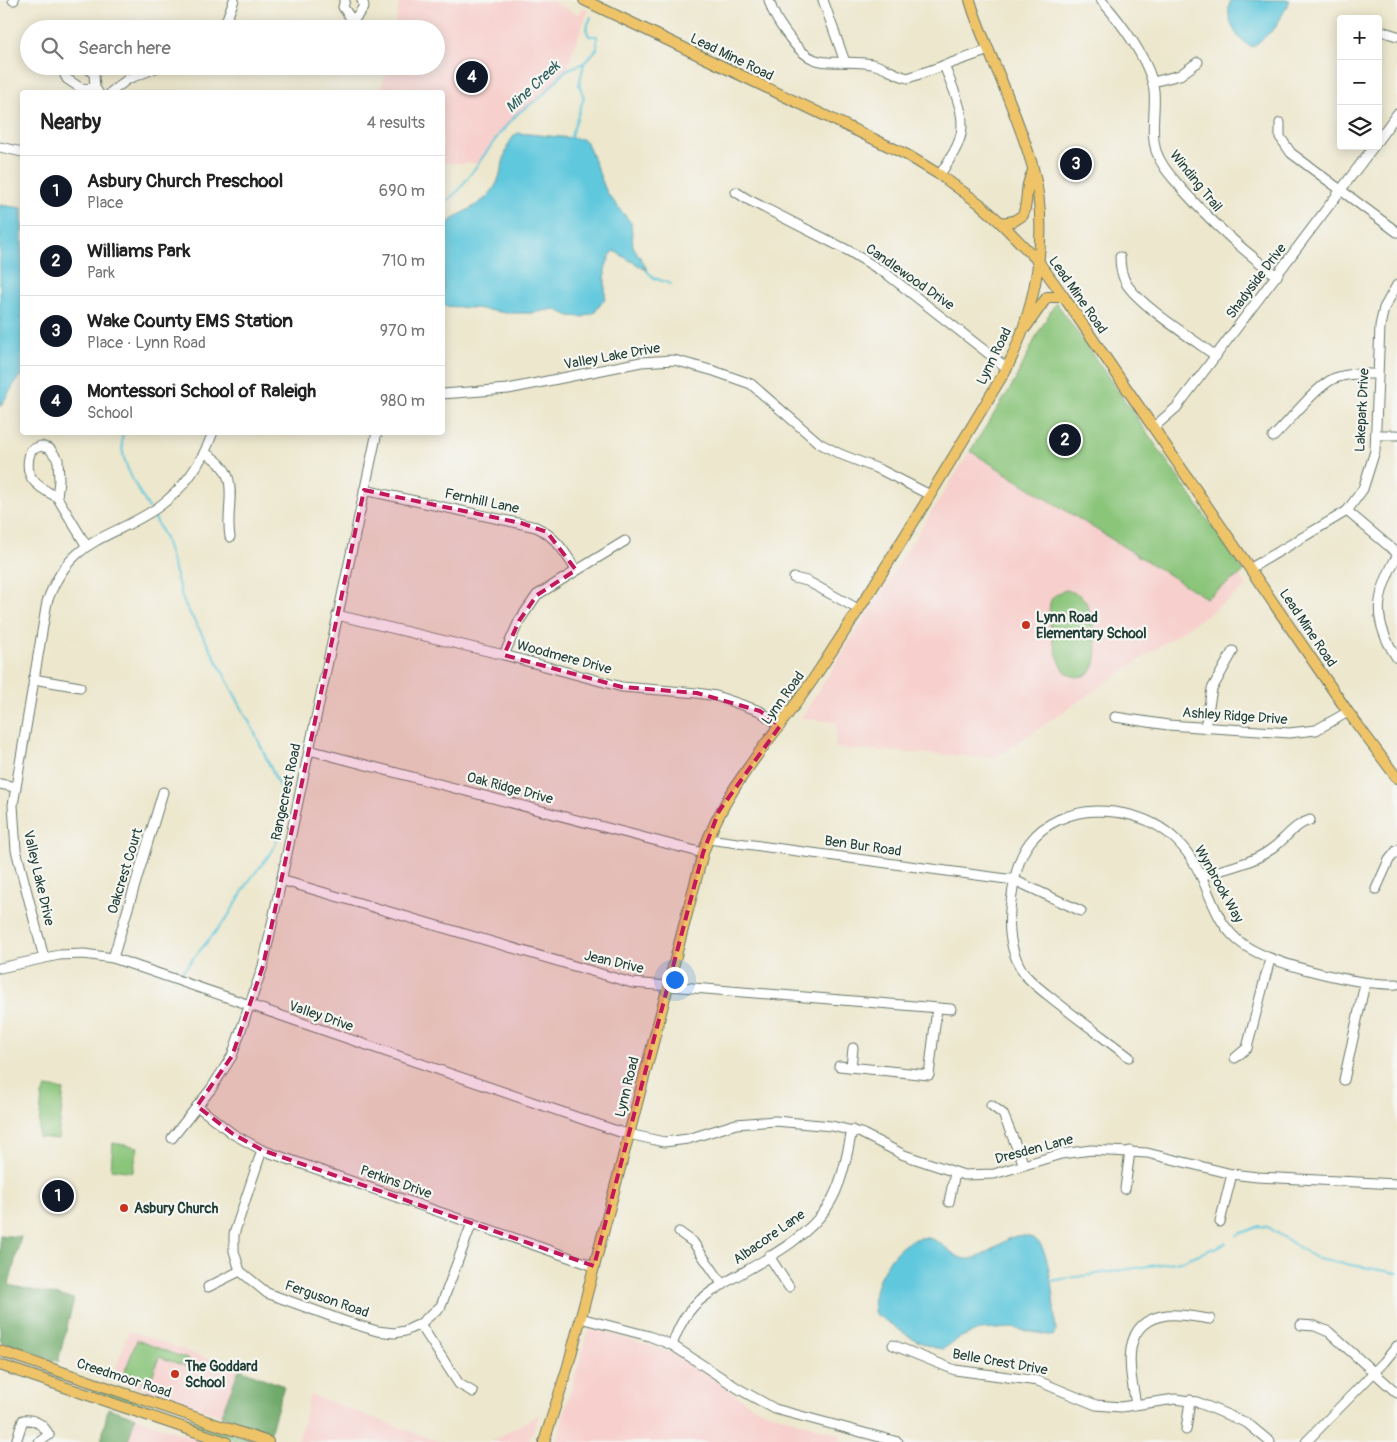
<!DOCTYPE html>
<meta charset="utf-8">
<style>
:root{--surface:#fff;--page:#f2f2f2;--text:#222;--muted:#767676;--line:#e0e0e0;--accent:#111827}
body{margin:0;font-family:Pangolin,sans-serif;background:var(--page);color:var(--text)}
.controls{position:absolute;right:15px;top:15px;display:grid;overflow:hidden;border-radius:5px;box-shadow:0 2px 12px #0003}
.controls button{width:45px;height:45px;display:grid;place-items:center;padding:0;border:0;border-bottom:1px solid var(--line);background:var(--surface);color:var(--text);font:25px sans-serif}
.you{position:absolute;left:674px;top:979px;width:18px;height:18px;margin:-12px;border:4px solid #fff;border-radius:50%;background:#1a73e8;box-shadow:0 0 0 8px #1a73e833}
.badge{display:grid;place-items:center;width:32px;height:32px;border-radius:50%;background:var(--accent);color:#fff;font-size:16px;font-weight:700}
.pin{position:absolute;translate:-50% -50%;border:2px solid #fff;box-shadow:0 1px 5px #0006}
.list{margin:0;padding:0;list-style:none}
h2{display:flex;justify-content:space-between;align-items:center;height:65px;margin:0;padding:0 20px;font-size:21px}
h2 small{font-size:16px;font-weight:400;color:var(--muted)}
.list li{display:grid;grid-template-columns:32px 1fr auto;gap:15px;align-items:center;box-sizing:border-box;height:70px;padding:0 20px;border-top:1px solid var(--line)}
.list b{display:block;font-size:19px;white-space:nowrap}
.list p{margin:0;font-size:16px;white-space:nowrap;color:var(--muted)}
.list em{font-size:16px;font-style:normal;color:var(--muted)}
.icon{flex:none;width:28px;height:28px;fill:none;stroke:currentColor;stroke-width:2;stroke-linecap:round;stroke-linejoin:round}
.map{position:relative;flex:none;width:1397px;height:1442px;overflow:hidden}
.search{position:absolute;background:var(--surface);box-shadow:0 2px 12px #0003;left:20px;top:20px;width:425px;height:55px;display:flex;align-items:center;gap:12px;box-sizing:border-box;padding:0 18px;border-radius:28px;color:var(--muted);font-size:19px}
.panel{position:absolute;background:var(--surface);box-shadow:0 2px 12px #0003;left:20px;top:90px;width:425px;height:345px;border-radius:5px}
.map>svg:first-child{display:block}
</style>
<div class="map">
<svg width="1397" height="1442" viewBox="0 0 1397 1442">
<rect width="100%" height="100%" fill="#f6f6f2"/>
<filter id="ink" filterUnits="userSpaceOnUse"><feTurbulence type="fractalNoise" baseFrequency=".02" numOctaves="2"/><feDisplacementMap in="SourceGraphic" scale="10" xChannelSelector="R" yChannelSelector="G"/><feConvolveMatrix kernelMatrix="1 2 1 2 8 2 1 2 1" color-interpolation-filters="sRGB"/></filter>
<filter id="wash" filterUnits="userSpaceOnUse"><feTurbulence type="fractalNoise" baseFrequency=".0096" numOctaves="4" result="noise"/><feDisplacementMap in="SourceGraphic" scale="20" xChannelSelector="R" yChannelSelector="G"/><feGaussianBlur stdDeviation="1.12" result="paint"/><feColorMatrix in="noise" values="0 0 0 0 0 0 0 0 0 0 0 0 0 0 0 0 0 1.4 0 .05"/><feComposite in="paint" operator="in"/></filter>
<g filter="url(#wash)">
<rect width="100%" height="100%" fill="#ede7cd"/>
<!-- built -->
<g fill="#f7d0cd">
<polygon points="400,0 549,0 579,15 583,8 588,11 566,70 540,98 518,113 501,132 480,163 443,163 442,92 381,92 386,66 436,66 436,29 394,29"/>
<polygon points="970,451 1205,598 1239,575 1247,587 995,758 835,748 837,722 801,718"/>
<polygon points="591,1329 599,1330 671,1352 702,1370 738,1397 758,1409 841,1435 839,1442 556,1442 587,1334"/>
<polygon points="129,1331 239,1369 221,1415 112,1379"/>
<polygon points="310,1395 330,1402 440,1442 298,1442"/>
<polygon points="540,1414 528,1442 490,1442"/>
<polygon points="135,1417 164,1428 207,1442 128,1442"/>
</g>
<!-- green -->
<g fill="#8ac57a" stroke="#548157">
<polygon points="1056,302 1244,572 1206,598 970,451 1015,381 1037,335"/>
<path d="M1066,590C1072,592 1078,593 1083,598C1094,610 1106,668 1086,675C1080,678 1072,677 1067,673C1056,665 1045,613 1051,600C1054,595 1060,592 1066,590Z"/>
<polygon points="47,1087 64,1090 58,1139 38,1137 42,1095"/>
<polygon points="113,1143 138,1147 133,1172 111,1169"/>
<polygon points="137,1340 190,1360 188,1367 159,1357 150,1383 124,1373"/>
<polygon points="20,1365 48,1371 257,1442 239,1442"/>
</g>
<!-- forest -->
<g fill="#6faa6a" stroke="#47744f">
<polygon points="0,1235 21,1237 9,1285 74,1299 58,1362 0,1341"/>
<polygon points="239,1369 284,1386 269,1436 221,1415"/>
<polygon points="108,1408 135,1417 128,1442 101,1442"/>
</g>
<!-- water -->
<g fill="#60c8dd" stroke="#408288">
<path d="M1231,0H1290L1276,27L1253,47C1237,43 1223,16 1231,0Z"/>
<path d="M518,133L582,139L587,143L607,193L631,223L633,246L648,271L614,251L610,256L605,269V298L595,312L583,317L569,316L555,309L531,313H506L475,308L443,306V228C457,211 483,207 494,188C505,172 502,143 518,133Z"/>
<polygon points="0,205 22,208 22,376 18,378 0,407"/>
<path d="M1016,1236C1025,1235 1035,1237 1040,1244C1051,1258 1054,1311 1056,1330L1053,1336L1012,1328L979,1330L961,1337L943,1349C917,1346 897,1327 875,1314C866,1290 897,1233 927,1238C944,1240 953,1261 971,1259C988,1256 1000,1241 1016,1236Z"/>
</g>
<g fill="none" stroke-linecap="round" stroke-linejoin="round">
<!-- stream -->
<g stroke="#60c8dd" stroke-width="2">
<polyline points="570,139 584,97 579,85 584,63"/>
<polyline points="442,203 447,201 459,190 501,132 518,113 540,98 566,70 584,63 597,49 597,36 589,36 586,29 591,17"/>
<polyline points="647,271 654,278 671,284"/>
<path d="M123,432C117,457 136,487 149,508"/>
<polyline points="153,514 165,539 184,603 210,648 254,731 279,786 283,806 281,830 273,850 249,881 227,918 177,978"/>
<polyline points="1237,1235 1260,1226 1268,1227 1317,1259 1397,1273"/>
<polyline points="1050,1281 1182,1261 1226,1243"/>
</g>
</g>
</g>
<g filter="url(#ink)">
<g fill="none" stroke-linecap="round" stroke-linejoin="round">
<!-- minor casing -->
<g stroke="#67786a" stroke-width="11">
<g id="minor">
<polyline points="13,0 14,0"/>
<polyline points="345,0 343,7 352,20"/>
<path d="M769,0C773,15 780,25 789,37C816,75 834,57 872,64C885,67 895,75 908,78L989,50"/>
<polyline points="823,0 845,62"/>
<path d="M1101,0C1120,21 1151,62 1154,91C1156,111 1150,131 1156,151C1161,166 1172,177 1182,189C1211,222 1241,249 1277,276"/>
<polyline points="223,29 234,0"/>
<path d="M349,29C352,20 359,15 364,6L362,0"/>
<polyline points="1378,30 1397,36"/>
<polyline points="65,66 63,71 67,79 82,89 95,88"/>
<polyline points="85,66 94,74 95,88 98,92"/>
<polyline points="264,66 286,66"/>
<polyline points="1153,82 1180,75 1198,62"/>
<polyline points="111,92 128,79 161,66"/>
<polyline points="1280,123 1280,137 1291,153 1397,232"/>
<polyline points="1378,140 1397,114"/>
<polyline points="0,147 22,152"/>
<path d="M940,175C946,164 955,153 959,141C969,116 952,88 944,65"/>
<polyline points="736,192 747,199 849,251 888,275 1007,368"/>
<path d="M1120,257C1120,266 1121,274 1126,283C1138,304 1194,340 1216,356"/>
<polyline points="442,394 508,389 641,362 674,360 714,371 751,384 819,443 840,454 881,470 930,495"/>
<polyline points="1154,427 1177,407 1374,146"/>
<polyline points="1376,435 1397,435"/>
<path d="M1273,437C1288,423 1317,385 1335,378C1349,373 1362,374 1377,374"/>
<path d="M205,453C245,474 224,504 230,537"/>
<path d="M364,490L536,527C555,536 565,552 576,570"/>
<path d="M57,497C35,486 22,476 31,450L41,446L50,449L58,460L59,480L57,497L86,545"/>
<polyline points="1347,511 1397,553"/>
<path d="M1397,556C1376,595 1371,619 1397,658"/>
<polyline points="1251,568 1347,511 1363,489 1375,451 1380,326 1384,308 1397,285"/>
<polyline points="794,578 807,581 858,609"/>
<polyline points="337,615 504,655 622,687 697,693 716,696 760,711 780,726"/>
<polyline points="504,655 519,621 537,595 625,541"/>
<polyline points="33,679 80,687"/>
<polyline points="1115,717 1168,725 1289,733 1316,730 1348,712"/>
<polyline points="1205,728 1212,689 1233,651"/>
<polyline points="309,750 703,853"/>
<polyline points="0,784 15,787"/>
<polyline points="708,839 1014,880 1081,911"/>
<path d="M1201,876C1223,869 1251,864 1270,850C1284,841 1293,825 1310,820"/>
<polyline points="281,880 632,983 951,1009"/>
<polyline points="1376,889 1389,860 1397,850"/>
<path d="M44,958L16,850L13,805L47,602C70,537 108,541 157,508C184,489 202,463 213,432"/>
<polyline points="113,958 163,792"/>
<polyline points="0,968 59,955 84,954 113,958 620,1132 664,1142 688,1139 736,1124 775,1121 832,1126 861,1133 904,1155 964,1175 994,1174 1061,1154 1091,1150 1147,1153 1232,1174 1257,1177 1397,1184"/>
<path d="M1129,1057C1104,1038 1078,1019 1054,1000C1044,992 1030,982 1023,972C1008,948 1007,922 1012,895C1015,876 1018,858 1030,842C1045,822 1071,812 1096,811C1145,811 1180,831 1201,876C1213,902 1219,928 1244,945C1273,965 1362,986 1397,984"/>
<polyline points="1235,1058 1247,1048 1270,959"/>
<polyline points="839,1066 929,1075 937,1008"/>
<polyline points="851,1067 853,1048"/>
<polyline points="1344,1080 1365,983"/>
<polyline points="991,1105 1003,1114 1024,1165"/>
<polyline points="197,1106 233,1134 262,1150 594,1266"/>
<polyline points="172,1138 211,1089 232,1056 263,966 377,432"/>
<polyline points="262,1150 234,1234 234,1251 240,1271 267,1293 344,1321 377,1331 394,1333 405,1331 420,1324 441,1306 472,1223"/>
<polyline points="1125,1189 1130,1151"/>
<polyline points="949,1202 955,1173"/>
<polyline points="1220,1222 1232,1174"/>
<polyline points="679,1232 693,1242 723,1285"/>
<polyline points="769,1256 789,1287"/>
<polyline points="208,1287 240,1271"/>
<polyline points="580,1318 649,1336 672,1345 739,1389 775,1409 898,1442"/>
<polyline points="420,1324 459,1384 473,1392"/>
<polyline points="1301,1325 1315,1326 1329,1332 1397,1393"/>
<path d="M672,1345C677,1332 682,1319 692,1308C701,1297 716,1289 728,1281C762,1261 806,1240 828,1206C842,1185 847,1155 852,1130"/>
<polyline points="893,1345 955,1370 1038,1381 1096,1405 1121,1407 1175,1399 1197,1402 1247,1423 1270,1442"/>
<path d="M1136,1404C1130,1372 1118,1321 1167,1315C1181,1314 1196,1317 1210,1319"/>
<polyline points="1186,1430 1190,1400"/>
<path d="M16,1442L23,1420C34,1419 43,1424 49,1435L39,1442"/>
<polyline points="1306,1442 1384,1362 1397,1346"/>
</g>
</g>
<!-- major casing -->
<g stroke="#67786a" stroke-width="12">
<g id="major">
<polyline points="584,0 907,155 940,175 980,204 1001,223 1038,261 1064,297 1348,712 1397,778"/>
<path d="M1001,223L1014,221L1023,215C1029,200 1024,187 1033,171"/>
<polyline points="1026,327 1047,297 1064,297"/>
<polyline points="0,1351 268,1442"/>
<polyline points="0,1365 226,1442"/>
<path d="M544,1442L568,1366L703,853C725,785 777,734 816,675C883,574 945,471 1007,368C1036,308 1050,234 1033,168C1025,139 1013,110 1002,82C991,55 978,28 970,0"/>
</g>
</g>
<!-- minor -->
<use href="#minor" stroke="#fff" stroke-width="9"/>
<!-- major -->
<use href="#major" stroke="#efc469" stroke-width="10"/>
</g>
</g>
<!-- marked area -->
<path fill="#c2185b" fill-opacity="0.2" stroke="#c2185b" stroke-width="4" stroke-dasharray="10 6" stroke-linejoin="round" d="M364,490L521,523L547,532L576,570L537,595L519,621L504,655L622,687L697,693L760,711L780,726L719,811L703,853L594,1266L262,1150L233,1134L197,1106L232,1056L263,966Z"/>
<!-- markers -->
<g fill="#c8321e" stroke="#f6f6f2" stroke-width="2">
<circle cx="1026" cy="625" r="5"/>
<circle cx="124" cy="1208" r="5"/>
<circle cx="175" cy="1374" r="5"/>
</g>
<g text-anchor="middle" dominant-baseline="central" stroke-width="4.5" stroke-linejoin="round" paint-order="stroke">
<!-- street labels -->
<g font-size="14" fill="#1f3d34" stroke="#f6f6f2">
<text transform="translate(732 57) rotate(26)">Lead Mine Road</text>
<text transform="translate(1196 181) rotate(51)">Winding Trail</text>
<text transform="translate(910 277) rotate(35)">Candlewood Drive</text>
<text transform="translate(1256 281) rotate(-53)">Shadyside Drive</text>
<text transform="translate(1078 295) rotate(55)">Lead Mine Road</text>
<text transform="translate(612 356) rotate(-10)">Valley Lake Drive</text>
<text transform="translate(994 356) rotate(-64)">Lynn Road</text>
<text transform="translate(1362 410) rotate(-87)">Lakepark Drive</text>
<text transform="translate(482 501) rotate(12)">Fernhill Lane</text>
<text transform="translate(1308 628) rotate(56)">Lead Mine Road</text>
<text transform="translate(564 657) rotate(15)">Woodmere Drive</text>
<text transform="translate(783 698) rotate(-54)">Lynn Road</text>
<text transform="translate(1235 716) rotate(4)">Ashley Ridge Drive</text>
<text transform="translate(510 788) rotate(15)">Oak Ridge Drive</text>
<text transform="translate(286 792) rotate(-78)">Rangecrest Road</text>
<text transform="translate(863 846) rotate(8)">Ben Bur Road</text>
<text transform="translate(125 871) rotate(-73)">Oakcrest Court</text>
<text transform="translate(39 878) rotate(77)">Valley Lake Drive</text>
<text transform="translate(1219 884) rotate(61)">Wynbrook Way</text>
<text transform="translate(614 962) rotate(13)">Jean Drive</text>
<text transform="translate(321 1016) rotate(19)">Valley Drive</text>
<text transform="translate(627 1087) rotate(-76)">Lynn Road</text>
<text transform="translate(1034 1149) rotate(-15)">Dresden Lane</text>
<text transform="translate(396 1182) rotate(19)">Perkins Drive</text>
<text transform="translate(769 1237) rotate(-35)">Albacore Lane</text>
<text transform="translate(327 1299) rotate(19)">Ferguson Road</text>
<text transform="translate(1000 1362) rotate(10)">Belle Crest Drive</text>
<text transform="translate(124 1378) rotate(18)">Creedmoor Road</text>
</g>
<!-- poi labels -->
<g font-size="14" font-weight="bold" fill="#1f3d34" stroke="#f6f6f2" text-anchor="start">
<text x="1036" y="617">Lynn Road<tspan x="1036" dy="16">Elementary School</tspan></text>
<text x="134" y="1208">Asbury Church</text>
<text x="185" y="1366">The Goddard<tspan x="185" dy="16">School</tspan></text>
</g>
<!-- water labels -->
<g font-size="15" font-style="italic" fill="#2f605e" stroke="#f6f6f2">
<text transform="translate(533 87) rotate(-43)">Mine Creek</text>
</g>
</g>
</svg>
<div class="controls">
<button>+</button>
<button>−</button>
<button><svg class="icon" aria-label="layers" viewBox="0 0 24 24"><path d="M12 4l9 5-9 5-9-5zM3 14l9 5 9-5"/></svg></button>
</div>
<div class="you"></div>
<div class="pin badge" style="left:58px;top:1196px">1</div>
<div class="pin badge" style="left:1065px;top:440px">2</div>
<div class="pin badge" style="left:1076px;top:164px">3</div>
<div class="pin badge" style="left:472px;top:77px">4</div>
<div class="search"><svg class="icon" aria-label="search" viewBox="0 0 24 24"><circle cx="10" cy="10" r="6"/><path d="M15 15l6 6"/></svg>Search here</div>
<section class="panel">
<h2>Nearby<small>4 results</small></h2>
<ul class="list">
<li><span class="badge">1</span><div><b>Asbury Church Preschool</b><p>Place</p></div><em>690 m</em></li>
<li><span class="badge">2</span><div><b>Williams Park</b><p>Park</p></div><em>710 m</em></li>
<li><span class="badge">3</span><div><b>Wake County EMS Station</b><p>Place · Lynn Road</p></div><em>970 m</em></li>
<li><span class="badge">4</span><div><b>Montessori School of Raleigh</b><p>School</p></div><em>980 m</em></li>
</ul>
</section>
</div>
